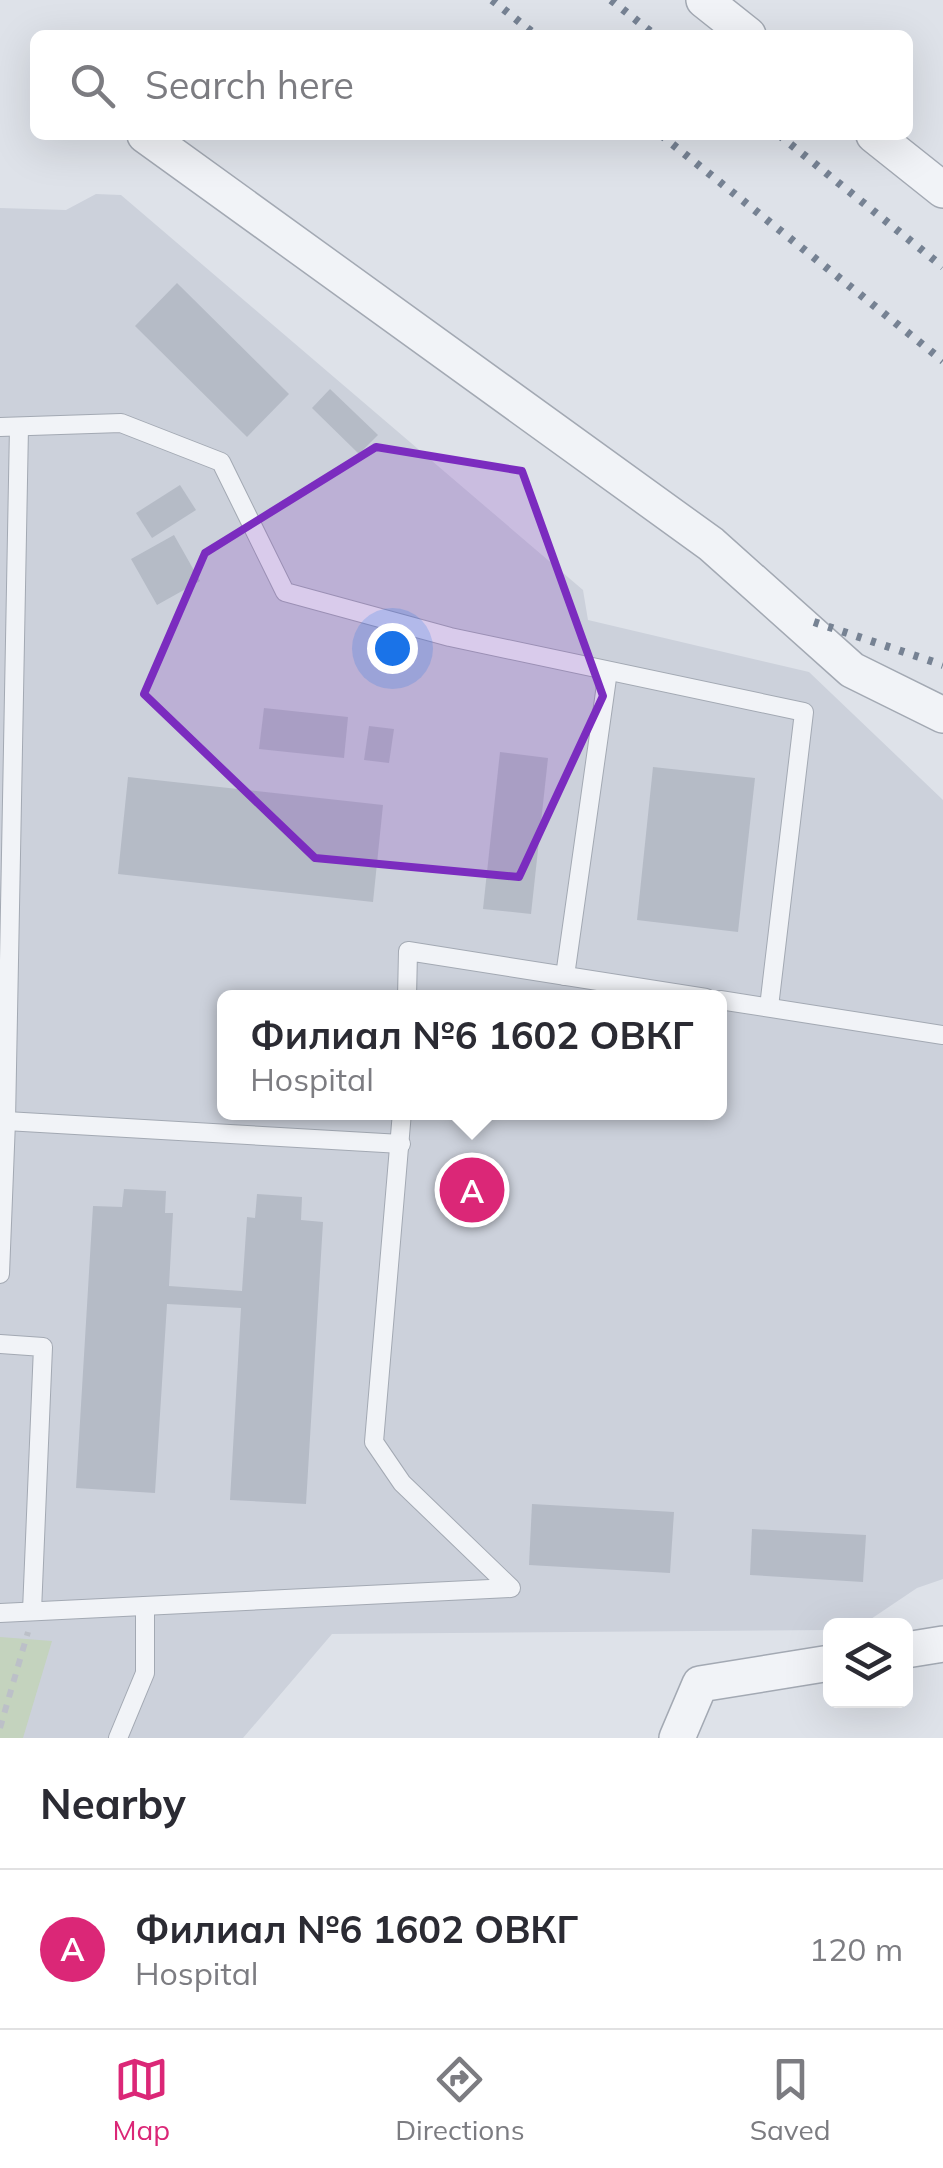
<!DOCTYPE html>
<meta charset="utf-8">
<style>
:root{--surface:#fff;--page:#f7f7f7;--text:#2b2b33;--muted:#7c7c81;--line:#e1e1e2;--accent:#db2777}
body{margin:0;font-family:Mulish,sans-serif;background:var(--page);color:var(--text)}
.controls{position:absolute;right:30px;bottom:30px;display:grid;overflow:hidden;border-radius:15px;box-shadow:0 10px 40px #0002}
.controls button{width:90px;height:90px;display:grid;place-items:center;padding:0;border:0;border-bottom:2px solid var(--line);background:var(--surface);color:var(--text);font:50px sans-serif}
.you{position:absolute;left:392px;top:648px;width:35px;height:35px;margin:-25px;border:8px solid #fff;border-radius:50%;background:#1a73e8;box-shadow:0 0 0 15px #1a73e833}
.badge{display:grid;place-items:center;width:65px;height:65px;border-radius:50%;background:var(--accent);color:#fff;font-size:32px;font-weight:700}
.pin{position:absolute;translate:-50% -50%;border:5px solid #fff;box-shadow:0 2px 10px #0006}
.popup{position:absolute;left:217px;top:990px;width:510px;height:130px;box-sizing:border-box;display:grid;place-content:center;border-radius:15px;background:var(--surface);filter:drop-shadow(0 2px 8px #0005);font-size:32px;white-space:nowrap;color:var(--muted)}
.popup b{font-size:38px;color:var(--text)}
.popup::after{content:'';position:absolute;left:50%;top:100%;margin-left:-20px;border:20px solid transparent;border-top-color:var(--surface)}
.list{margin:0;padding:0;list-style:none}
h2{display:flex;justify-content:space-between;align-items:center;height:130px;margin:0;padding:0 40px;font-size:42px}
h2 small{font-size:32px;font-weight:400;color:var(--muted)}
.list li{display:grid;grid-template-columns:65px 1fr auto;gap:30px;align-items:center;box-sizing:border-box;height:160px;padding:0 40px;border-top:2px solid var(--line)}
.list b{display:block;font-size:38px;white-space:nowrap}
.list p{margin:0;font-size:32px;white-space:nowrap;color:var(--muted)}
.list em{font-size:32px;font-style:normal;color:var(--muted)}
.icon{flex:none;width:55px;height:55px;fill:none;stroke:currentColor;stroke-width:2;stroke-linecap:round;stroke-linejoin:round}
.map{position:relative;flex:none;width:943px;height:1738px;overflow:hidden}
.search{position:absolute;background:var(--surface);box-shadow:0 10px 40px #0002;left:30px;right:30px;top:30px;height:110px;display:flex;align-items:center;gap:25px;box-sizing:border-box;padding:0 35px;border-radius:15px;color:var(--muted);font-size:38px}
.sheet{height:290px;background:var(--surface)}
nav{display:flex;justify-content:space-around;align-items:center;box-sizing:border-box;height:140px;border-top:2px solid var(--line);background:var(--surface);font-size:28px;color:var(--muted)}
nav a{display:grid;justify-items:center;gap:5px}
nav .on{color:var(--accent)}
.map>svg:first-child{display:block}
</style>
<div class="map">
<svg width="943" height="1738" viewBox="0 0 943 1738">
<rect width="100%" height="100%" fill="#dee2e9"/>
<!-- built -->
<path fill="#ccd1db" fill-rule="evenodd" d="M96,194L121,195L583,590L588,620L809,672L943,800V1579L917,1588L862,1625L830,1626V1630L332,1634L243,1738H0V208L66,210ZM225,998H720V1112H225Z"/>
<!-- green -->
<polygon fill="#c4d3be" points="0,1637 52,1641 23,1738 0,1738"/>
<!-- building -->
<g fill="#b5bbc6">
<polygon points="177,283 289,394 247,437 135,326"/>
<polygon points="330,389 378,435 359,454 312,408"/>
<polygon points="180,485 196,510 152,538 136,513"/>
<polygon points="174,535 200,581 157,605 131,559"/>
<polygon points="264,708 348,717 344,758 259,749"/>
<polygon points="369,726 394,729 389,763 364,760"/>
<polygon points="500,752 548,758 531,914 483,909"/>
<polygon points="653,767 755,778 738,932 637,920"/>
<polygon points="128,777 383,805 373,902 118,874"/>
<polygon points="124,1189 166,1191 165,1213 173,1213 169,1286 242,1291 247,1217 255,1218 257,1194 302,1197 301,1220 323,1222 306,1504 230,1500 241,1308 167,1304 155,1493 76,1488 93,1206 122,1207"/>
<polygon points="532,1504 674,1512 670,1573 529,1565"/>
<polygon points="752,1529 866,1535 863,1582 750,1575"/>
</g>
<g fill="none" stroke-linecap="round" stroke-linejoin="round">
<!-- service casing -->
<g stroke="#a3a9b3" stroke-width="20">
<g id="service">
<polyline points="0,427 121,423 221,462 285,592 450,637 804,712 769,1007"/>
<polyline points="565,976 608,671"/>
<polyline points="407,998 408,951 706,998"/>
<polyline points="720,1000 943,1035"/>
<polyline points="6,1121 401,1144"/>
<polyline points="0,1274 6,1121 19,427"/>
<polyline points="0,1344 43,1347 32,1611"/>
<polyline points="0,1613 511,1588 402,1483 374,1442 402,1112"/>
<polyline points="118,1738 145,1673 145,1606"/>
</g>
</g>
<!-- minor casing -->
<g stroke="#a3a9b3" stroke-width="38">
<g id="minor">
<polyline points="704,0 748,35"/>
<polyline points="145,135 711,544 852,670 943,715"/>
<polyline points="874,135 943,190"/>
<polyline points="906,1650 943,1644"/>
<polyline points="677,1738 700,1684 830,1663"/>
</g>
</g>
<!-- path -->
<polyline stroke="#bcc0c8" stroke-width="6" stroke-dasharray="8 8" stroke-linecap="butt" points="0,1728 28,1632"/>
<!-- service -->
<use href="#service" stroke="#f1f3f7" stroke-width="18"/>
<!-- minor -->
<use href="#minor" stroke="#f1f3f7" stroke-width="35"/>
<!-- rail -->
<g stroke="#768293" stroke-width="8" stroke-dasharray="5 10" stroke-linecap="butt">
<polyline points="492,0 536,35"/>
<polyline points="611,0 655,35"/>
<polyline points="661,135 943,361"/>
<polyline points="779,135 943,267"/>
<polyline points="814,622 943,665"/>
</g>
</g>
<!-- marked area -->
<path fill="#7b2cbf" fill-opacity="0.2" stroke="#7b2cbf" stroke-width="8" stroke-linejoin="round" d="M376,447L522,471L603,696L519,877L315,858L144,694L205,553Z"/>
</svg>
<div class="controls">
<button><svg class="icon" aria-label="layers" viewBox="0 0 24 24"><path d="M12 4l9 5-9 5-9-5zM3 14l9 5 9-5"/></svg></button>
</div>
<div class="you"></div>
<div class="pin badge" style="left:472px;top:1190px">A</div>
<div class="popup"><b>Филиал №6 1602 ОВКГ</b>Hospital</div>
<div class="search"><svg class="icon" aria-label="search" viewBox="0 0 24 24"><circle cx="10" cy="10" r="6"/><path d="M15 15l6 6"/></svg>Search here</div>
</div>
<section class="sheet">
<h2>Nearby<small></small></h2>
<ul class="list">
<li><span class="badge">A</span><div><b>Филиал №6 1602 ОВКГ</b><p>Hospital</p></div><em>120 m</em></li>
</ul>
</section>
<nav>
<a class="on"><svg class="icon" aria-label="map" viewBox="0 0 24 24"><path d="M3 6l6-2 6 2 6-2v14l-6 2-6-2-6 2zM9 4v14M15 6v14"/></svg>Map</a>
<a><svg class="icon" aria-label="directions" viewBox="0 0 24 24"><path d="M12 3l9 9-9 9-9-9zM9 14v-3h6M13 9l2 2-2 2"/></svg>Directions</a>
<a><svg class="icon" aria-label="saved" viewBox="0 0 24 24"><path d="M7 4h10v16l-5-4-5 4z"/></svg>Saved</a>
</nav>
